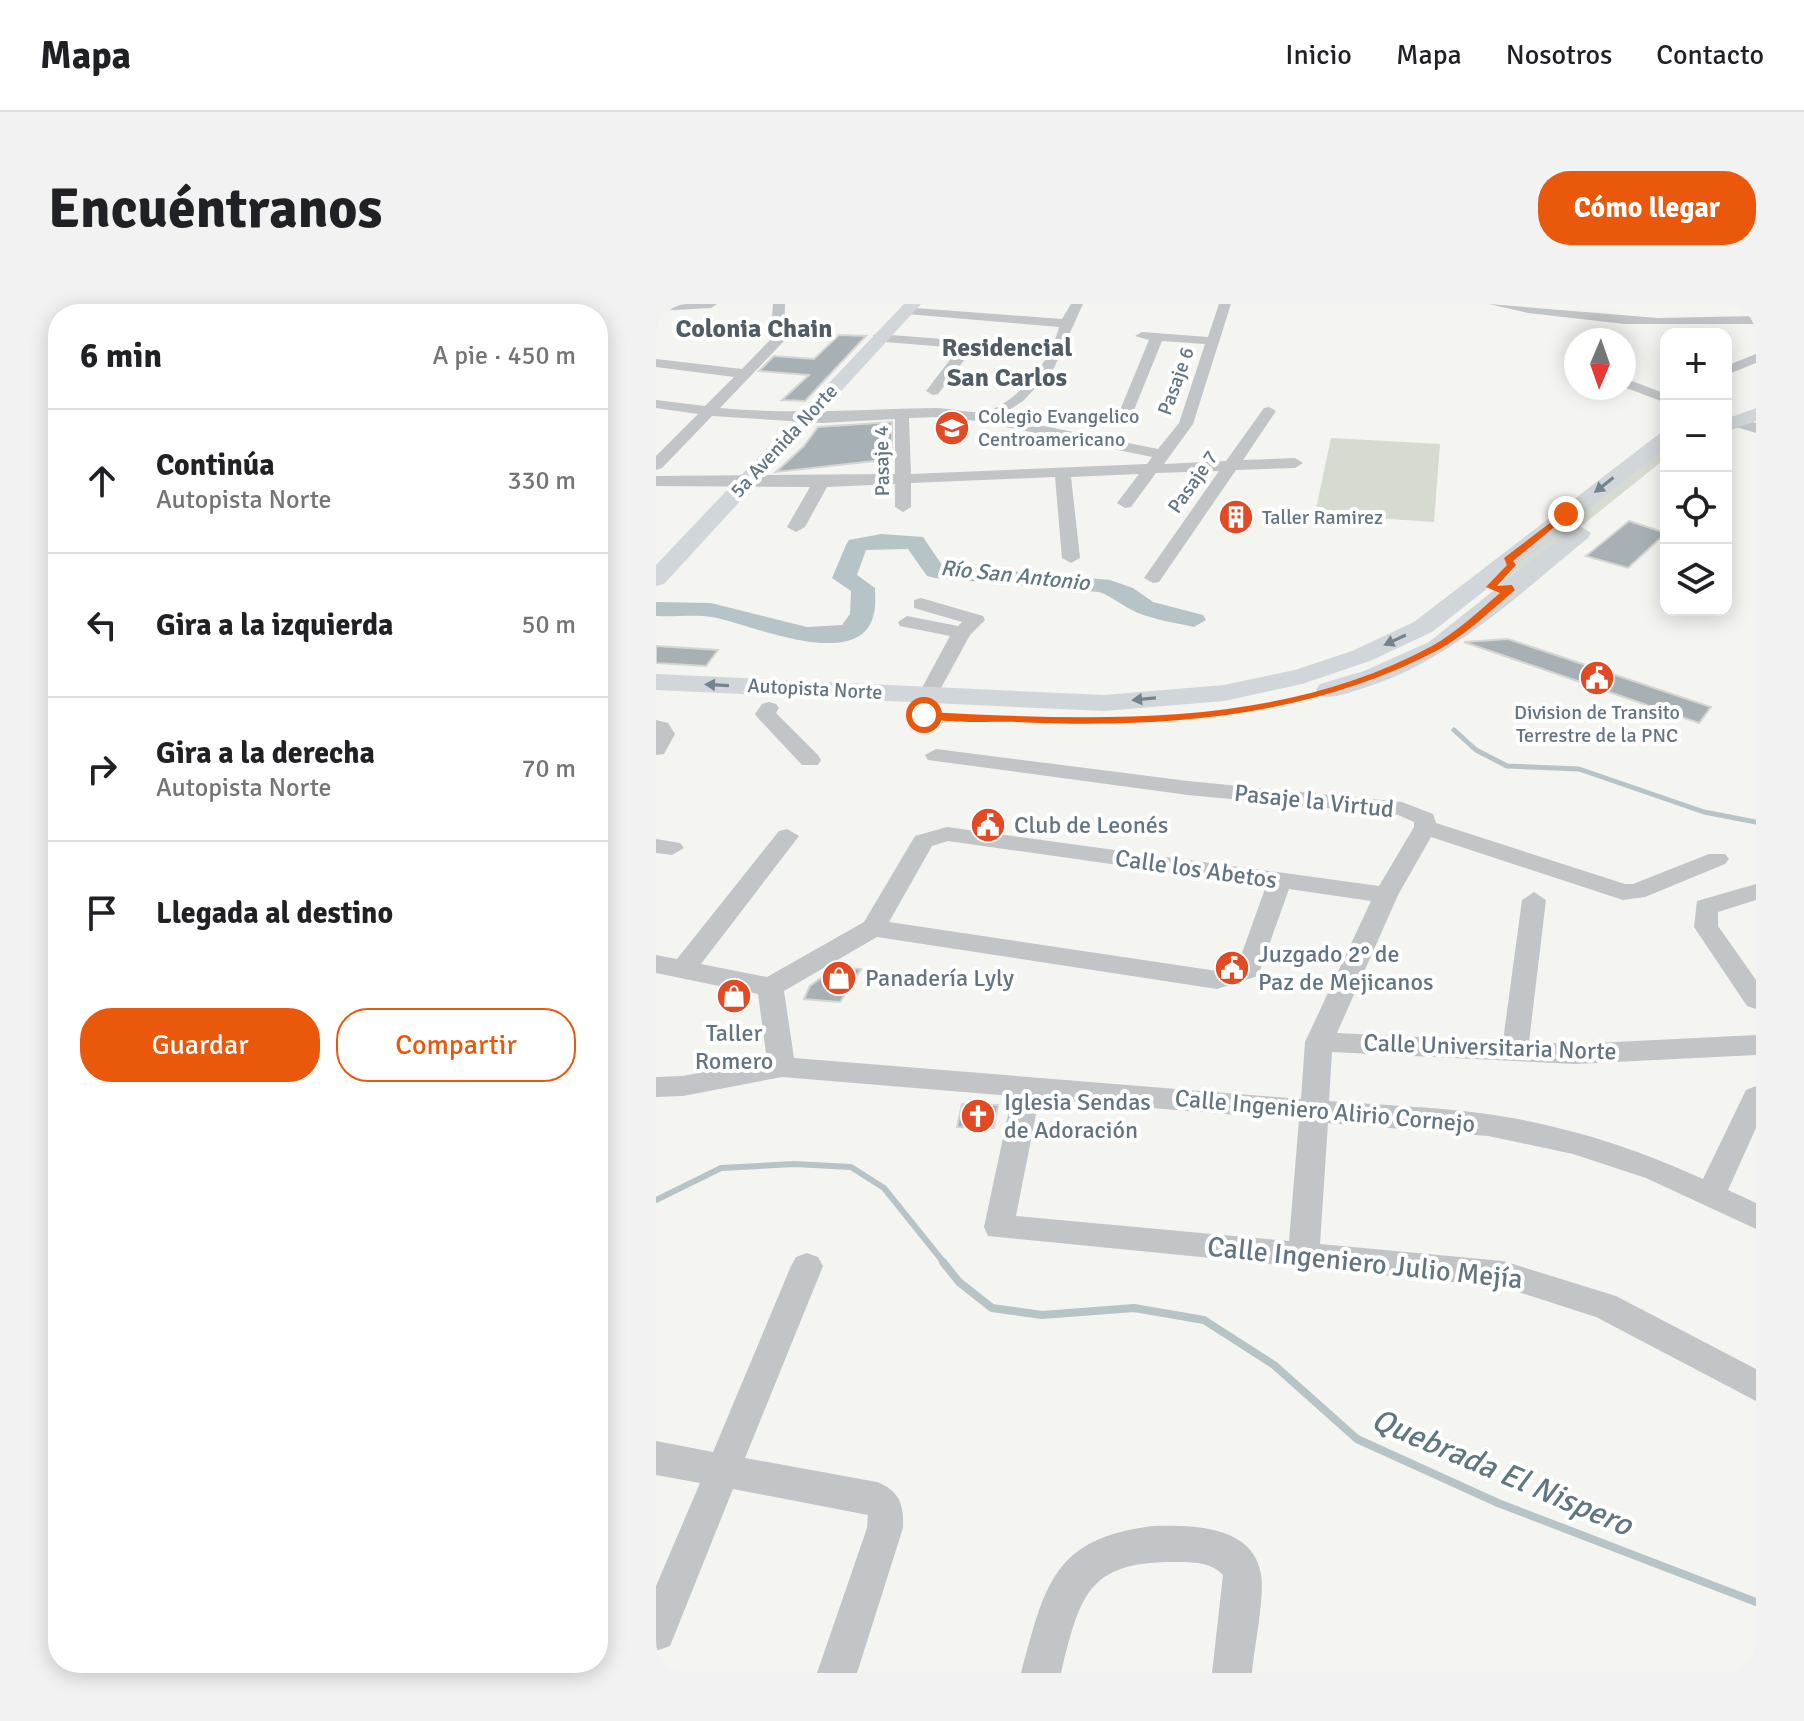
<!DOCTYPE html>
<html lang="es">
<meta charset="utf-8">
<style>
:root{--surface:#fff;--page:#f2f2f2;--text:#202124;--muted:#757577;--line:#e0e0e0;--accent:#ea580c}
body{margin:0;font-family:Signika,sans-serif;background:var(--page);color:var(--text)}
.controls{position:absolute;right:24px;top:24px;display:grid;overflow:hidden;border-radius:16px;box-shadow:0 4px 20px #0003}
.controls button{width:72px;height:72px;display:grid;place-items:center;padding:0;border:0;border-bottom:2px solid var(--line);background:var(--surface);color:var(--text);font:40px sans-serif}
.compass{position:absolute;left:908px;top:24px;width:72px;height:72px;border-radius:50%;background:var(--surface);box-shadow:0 4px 20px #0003;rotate:182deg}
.stop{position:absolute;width:24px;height:24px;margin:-18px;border:6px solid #ea580c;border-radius:50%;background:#fff}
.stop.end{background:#ea580c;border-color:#fff;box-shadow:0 2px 8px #0008}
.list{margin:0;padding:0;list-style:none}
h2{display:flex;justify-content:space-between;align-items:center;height:104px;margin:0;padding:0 32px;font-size:34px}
h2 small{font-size:26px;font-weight:400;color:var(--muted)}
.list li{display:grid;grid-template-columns:52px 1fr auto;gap:24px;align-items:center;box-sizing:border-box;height:144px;padding:0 32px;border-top:2px solid var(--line)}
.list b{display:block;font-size:30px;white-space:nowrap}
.list p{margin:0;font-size:26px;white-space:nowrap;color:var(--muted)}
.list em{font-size:26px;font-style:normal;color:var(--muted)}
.actions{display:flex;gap:16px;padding:24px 32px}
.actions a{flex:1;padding:18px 0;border:2px solid var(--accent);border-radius:32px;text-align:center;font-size:28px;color:var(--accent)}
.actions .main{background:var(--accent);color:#fff}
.icon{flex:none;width:44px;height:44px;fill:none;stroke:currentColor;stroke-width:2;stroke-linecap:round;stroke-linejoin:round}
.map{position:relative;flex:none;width:1100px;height:1369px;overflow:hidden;border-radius:32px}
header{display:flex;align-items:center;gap:48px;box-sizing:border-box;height:112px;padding:0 40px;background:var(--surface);border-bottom:2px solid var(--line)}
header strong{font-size:38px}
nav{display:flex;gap:44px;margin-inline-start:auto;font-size:28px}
.intro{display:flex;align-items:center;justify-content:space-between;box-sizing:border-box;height:192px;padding:0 48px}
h1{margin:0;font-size:56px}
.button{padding:20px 36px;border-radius:32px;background:var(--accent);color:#fff;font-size:28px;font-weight:700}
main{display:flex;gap:48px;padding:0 48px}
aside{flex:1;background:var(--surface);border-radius:32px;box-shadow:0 4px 20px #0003}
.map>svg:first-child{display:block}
</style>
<header>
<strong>Mapa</strong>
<nav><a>Inicio</a><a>Mapa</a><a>Nosotros</a><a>Contacto</a></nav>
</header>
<div class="intro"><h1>Encuéntranos</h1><a class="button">Cómo llegar</a></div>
<main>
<aside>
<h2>6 min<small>A pie · 450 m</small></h2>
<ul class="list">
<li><svg class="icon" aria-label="ahead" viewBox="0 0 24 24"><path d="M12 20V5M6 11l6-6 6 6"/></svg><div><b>Continúa</b><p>Autopista Norte</p></div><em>330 m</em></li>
<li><svg class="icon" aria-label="left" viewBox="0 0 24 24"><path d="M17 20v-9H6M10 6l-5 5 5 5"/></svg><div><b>Gira a la izquierda</b></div><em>50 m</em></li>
<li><svg class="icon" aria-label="right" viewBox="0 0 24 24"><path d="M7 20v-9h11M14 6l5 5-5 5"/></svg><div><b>Gira a la derecha</b><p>Autopista Norte</p></div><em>70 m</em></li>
<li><svg class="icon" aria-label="arrive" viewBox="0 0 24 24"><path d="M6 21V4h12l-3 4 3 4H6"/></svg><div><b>Llegada al destino</b></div></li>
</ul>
<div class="actions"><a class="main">Guardar</a><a>Compartir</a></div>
</aside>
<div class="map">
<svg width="1100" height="1369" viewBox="0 0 1100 1369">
<rect width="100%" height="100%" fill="#f4f4f0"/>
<!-- green -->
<g fill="#d5dbd1">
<polygon points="675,134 784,140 778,218 659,210"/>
<polygon points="1010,141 1010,154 893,248 843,282 862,260"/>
</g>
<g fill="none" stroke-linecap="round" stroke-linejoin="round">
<!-- stream-far2 -->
<polyline stroke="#b6c4c7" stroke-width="5" points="798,426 820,446 851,462 923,465 1048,508 1100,518"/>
<!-- stream-far1 -->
<polyline stroke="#b6c4c7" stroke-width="6" points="0,896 65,864 138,860 195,863 228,884 289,960"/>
<!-- stream -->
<polyline stroke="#b6c4c7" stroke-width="8" points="287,958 303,978 336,1004 386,1011 478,1004 548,1016 618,1061 701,1135 842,1199 1100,1298"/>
<!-- river -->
<path fill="#b6c4c7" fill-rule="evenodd" d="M225,230L267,233L286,261L454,276L477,284L497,298L547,311L550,316L538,323C520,319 500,316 482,309C468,303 457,293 443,288L279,274L271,272L252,245L210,246L201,271L219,284C219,292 220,301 218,309C206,371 92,319 56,313C38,310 18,313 0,312V298L55,299L151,323L186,321L194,310L195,287L176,274L190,241L193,236Z"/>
</g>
<!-- building -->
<g fill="#a7b0b5" stroke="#d5d5d3" stroke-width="2">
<polygon points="183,31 210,32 149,97 126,96 153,71 103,67 118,52 158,55"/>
<polygon points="236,118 236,155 120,168 148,142 162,123"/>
<polygon points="973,217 1010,229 972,264 930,252"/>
<polygon points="852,335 1055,403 1043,419 808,338"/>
<polygon points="0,342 62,346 50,362 0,359"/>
<polygon points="180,663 205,665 184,698 148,695 154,682"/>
<polygon points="306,800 342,801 338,824 301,823"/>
</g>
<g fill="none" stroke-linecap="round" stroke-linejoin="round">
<!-- minor -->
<g fill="#c1c5c8" fill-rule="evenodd">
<polygon points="0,0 61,0 55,4 0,7"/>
<path d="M117,0H129L128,37L64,104C137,111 207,105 280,104C297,104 320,112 335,106C367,92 395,56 403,23L251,10L245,6L246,3L406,15L415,0H427L398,64L367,97L342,113L502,145L523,119L549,40L506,37L478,106L471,110L464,106L493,36L479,32L486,28L552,33L563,0H575L537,120L508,160L570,157L608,104L613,103L620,107L587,156L639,154L647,159L639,164L580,166L503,278L497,279L488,274L563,167L500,169L475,203L469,204L461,199L483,170L415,173L424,254L415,259L406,254L399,173L255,179V203L247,208L239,203V180L171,183L149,223L140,228L131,223L154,183L0,182V172L239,170V115L166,119L56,112L6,164L0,166V152L42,110L0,104V96L49,102L78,73L0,63V55L86,65L114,36ZM284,113L321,117L496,153L491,160L255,170L253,114Z"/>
<polygon points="833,0 1002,14 1100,12 1100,20 969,20 872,9"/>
<polygon points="222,30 313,37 320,41 282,90 277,91 270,87 303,44 217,37 217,31"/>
<polygon points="1100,50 1100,59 1070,71 1070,62"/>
<polygon points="968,74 1010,90 1010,99 968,83"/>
<polygon points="1070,111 1100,119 1100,129 1070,120"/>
<polygon points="265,294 327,312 329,316 314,331 279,395 272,397 262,391 294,332 244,322 242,318 251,312 302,322 306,318 258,304 258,296"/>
<polygon points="113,398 120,400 123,404 120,409 162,451 165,456 162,461 146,461 102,414 99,410 106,400"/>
<polygon points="0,416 12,419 19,430 8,450 0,451"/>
<path d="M280,445L532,477L746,498L777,510L780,519L969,580H977L1053,550H1069L1073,555L1069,560L989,593L967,596L775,533L742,591L681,729L847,737L866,596L878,588L890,596L873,738L919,740L1100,731V751L919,760L676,748L673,797C725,801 779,803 831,810C905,820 980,844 1047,875L1090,786L1100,782V824L1072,886L1100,899V925L990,874L917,850L832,832L672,819L664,940L847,957L960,992L1100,1065V1097L940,1013L847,983L332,932L328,923L356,792L126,773L27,792L0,793V773L27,772L111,756L102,690L0,669V651L21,655L123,527L131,525L143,532L45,660L111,673L208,618L259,532L291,523L723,582L758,523V518L742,511L532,491L272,456L269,451ZM292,537L610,582L582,660L561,667L233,618L276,542ZM633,585L715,597L649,738L645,795L138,754L128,687L221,633L561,685L602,672ZM383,795L643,816L633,937L360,912Z"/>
<polygon points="0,535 24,539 28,544 16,551 0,549"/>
<polygon points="1100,580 1100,596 1062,608 1062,622 1100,676 1100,705 1091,702 1038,623 1041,597"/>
<path d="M151,949L162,953L167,962L89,1154L221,1178C244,1187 248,1201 247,1224L201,1369H161L211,1224L212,1211L77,1185L14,1342L0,1347V1282L44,1179L0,1171V1137L57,1148L135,962L140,953Z"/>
<path d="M497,1222C535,1221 597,1221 605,1270C609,1292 598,1345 596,1369H556L567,1271C555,1258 536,1258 520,1258C431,1257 424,1292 405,1369H365C389,1281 397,1234 497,1222Z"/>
</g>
<!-- major -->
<g fill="#d1d6da" fill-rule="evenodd">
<polygon points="248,0 265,0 8,280 0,282 0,261"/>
<polygon points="1100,104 1100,117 1070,128 1070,115"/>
<polygon points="1010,128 1010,144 776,328 714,357 646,380 568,397 448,407 0,386 0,370 448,391 568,381 639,366 696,347 758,318 1003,130"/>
<path d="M924,222L935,229L932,234C860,292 795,358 705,385C691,389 678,395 664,392L660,386L664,380L708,367L773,338L916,224Z"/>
</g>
</g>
<!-- one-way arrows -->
<defs><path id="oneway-solid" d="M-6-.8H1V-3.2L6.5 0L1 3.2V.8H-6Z" transform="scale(2)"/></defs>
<g fill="#74848e">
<use href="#oneway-solid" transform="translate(948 181) rotate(142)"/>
<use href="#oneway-solid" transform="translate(739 336) rotate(155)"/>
<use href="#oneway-solid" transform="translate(61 381) rotate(-177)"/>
<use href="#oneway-solid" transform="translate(488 395) rotate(175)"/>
</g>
<!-- route -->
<path fill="#ea580c" d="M907,209L914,210L857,257L860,261L841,282L856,281L859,286C835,306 810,331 782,346C653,414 503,425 360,418C338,417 279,421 263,411L268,408C439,416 620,426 776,342C801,328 823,307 844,289L830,283L851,261L848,254Z"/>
<!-- icons -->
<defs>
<g id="school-disc" transform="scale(1.8)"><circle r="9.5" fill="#e24a23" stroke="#fff"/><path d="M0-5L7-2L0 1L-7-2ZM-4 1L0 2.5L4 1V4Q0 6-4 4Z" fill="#fff"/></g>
<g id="building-disc" transform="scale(1.8)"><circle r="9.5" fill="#e24a23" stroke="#fff"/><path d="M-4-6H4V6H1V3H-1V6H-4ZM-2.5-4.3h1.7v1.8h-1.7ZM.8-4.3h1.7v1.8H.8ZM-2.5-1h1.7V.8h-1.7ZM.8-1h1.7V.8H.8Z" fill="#fff"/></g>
<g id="civic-disc" transform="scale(1.8)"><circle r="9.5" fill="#e24a23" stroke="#fff"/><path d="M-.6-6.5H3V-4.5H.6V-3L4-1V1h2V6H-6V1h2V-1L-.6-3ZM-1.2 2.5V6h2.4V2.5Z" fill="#fff"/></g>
<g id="shop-disc" transform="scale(1.8)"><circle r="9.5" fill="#e24a23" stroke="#fff"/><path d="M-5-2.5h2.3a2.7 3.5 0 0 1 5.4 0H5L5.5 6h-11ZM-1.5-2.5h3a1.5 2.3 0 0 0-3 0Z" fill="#fff"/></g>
<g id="church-disc" transform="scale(1.8)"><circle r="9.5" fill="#e24a23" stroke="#fff"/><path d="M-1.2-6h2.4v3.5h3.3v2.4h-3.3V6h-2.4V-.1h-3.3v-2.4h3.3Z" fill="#fff"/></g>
</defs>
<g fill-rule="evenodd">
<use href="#school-disc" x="296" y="124"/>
<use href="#building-disc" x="580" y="213"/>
<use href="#civic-disc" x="941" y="374"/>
<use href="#civic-disc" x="332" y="521"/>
<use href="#civic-disc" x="576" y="664"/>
<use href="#shop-disc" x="183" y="674"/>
<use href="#shop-disc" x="78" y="692"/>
<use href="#church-disc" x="322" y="812"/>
</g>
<g text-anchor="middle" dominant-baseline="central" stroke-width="8" stroke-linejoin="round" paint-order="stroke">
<!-- far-street labels -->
<g font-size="20" fill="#637581" stroke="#fff">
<text transform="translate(520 77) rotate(-70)">Pasaje 6</text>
<text transform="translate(128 137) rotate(-47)">5a Avenida Norte</text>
<text transform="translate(226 157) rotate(-91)">Pasaje 4</text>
<text transform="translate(537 178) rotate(-55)">Pasaje 7</text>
<text transform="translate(159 385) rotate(3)">Autopista Norte</text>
</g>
<!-- far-poi labels -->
<g font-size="20" fill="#637581" stroke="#fff" text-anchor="start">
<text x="322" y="112">Colegio Evangelico<tspan x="322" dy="23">Centroamericano</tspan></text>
<text x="606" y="213">Taller Ramirez</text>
<text x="941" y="408" text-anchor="middle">Division de Transito<tspan x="941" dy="23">Terrestre de la PNC</tspan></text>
</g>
<!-- far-water labels -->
<g font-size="22" font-style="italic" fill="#5f777f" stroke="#fff">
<text transform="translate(359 271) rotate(6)">Río San Antonio</text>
</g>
<!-- street labels -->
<g font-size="24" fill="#637581" stroke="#fff">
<text transform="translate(658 497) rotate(6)">Pasaje la Virtud</text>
<text transform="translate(540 565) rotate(8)">Calle los Abetos</text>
<text transform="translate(834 743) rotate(2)">Calle Universitaria Norte</text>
<text transform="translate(669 807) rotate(5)">Calle Ingeniero Alirio Cornejo</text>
</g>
<!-- poi labels -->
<g font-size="24" fill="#637581" stroke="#fff" text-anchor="start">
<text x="358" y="521">Club de Leonés</text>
<text x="602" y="650">Juzgado 2° de<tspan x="602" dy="28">Paz de Mejicanos</tspan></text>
<text x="209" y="674">Panadería Lyly</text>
<text x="78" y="729" text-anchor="middle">Taller<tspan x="78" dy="28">Romero</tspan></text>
<text x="348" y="798">Iglesia Sendas<tspan x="348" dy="28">de Adoración</tspan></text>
</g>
<!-- far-district labels -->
<g font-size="26" font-weight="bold" fill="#515d66" stroke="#fff">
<text x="98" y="25">Colonia Chain</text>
<text x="351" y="44">Residencial<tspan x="351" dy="30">San Carlos</tspan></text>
</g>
<!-- near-street labels -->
<g font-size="28" fill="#637581" stroke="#fff">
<text transform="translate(709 959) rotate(6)">Calle Ingeniero Julio Mejía</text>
</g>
<!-- near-water labels -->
<g font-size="32" font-style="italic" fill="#5f777f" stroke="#fff">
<text transform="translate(846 1168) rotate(23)">Quebrada El Nispero</text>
</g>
</g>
</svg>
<div class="controls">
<button>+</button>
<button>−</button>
<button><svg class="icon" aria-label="locate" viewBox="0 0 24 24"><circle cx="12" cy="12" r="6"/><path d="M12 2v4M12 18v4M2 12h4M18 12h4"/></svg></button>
<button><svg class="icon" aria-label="layers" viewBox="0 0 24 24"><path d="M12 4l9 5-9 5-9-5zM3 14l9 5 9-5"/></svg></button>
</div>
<svg class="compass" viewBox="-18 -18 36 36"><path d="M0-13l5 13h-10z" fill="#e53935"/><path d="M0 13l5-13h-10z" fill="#757577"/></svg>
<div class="stop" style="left:268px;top:411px"></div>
<div class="stop end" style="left:910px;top:210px"></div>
</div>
</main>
